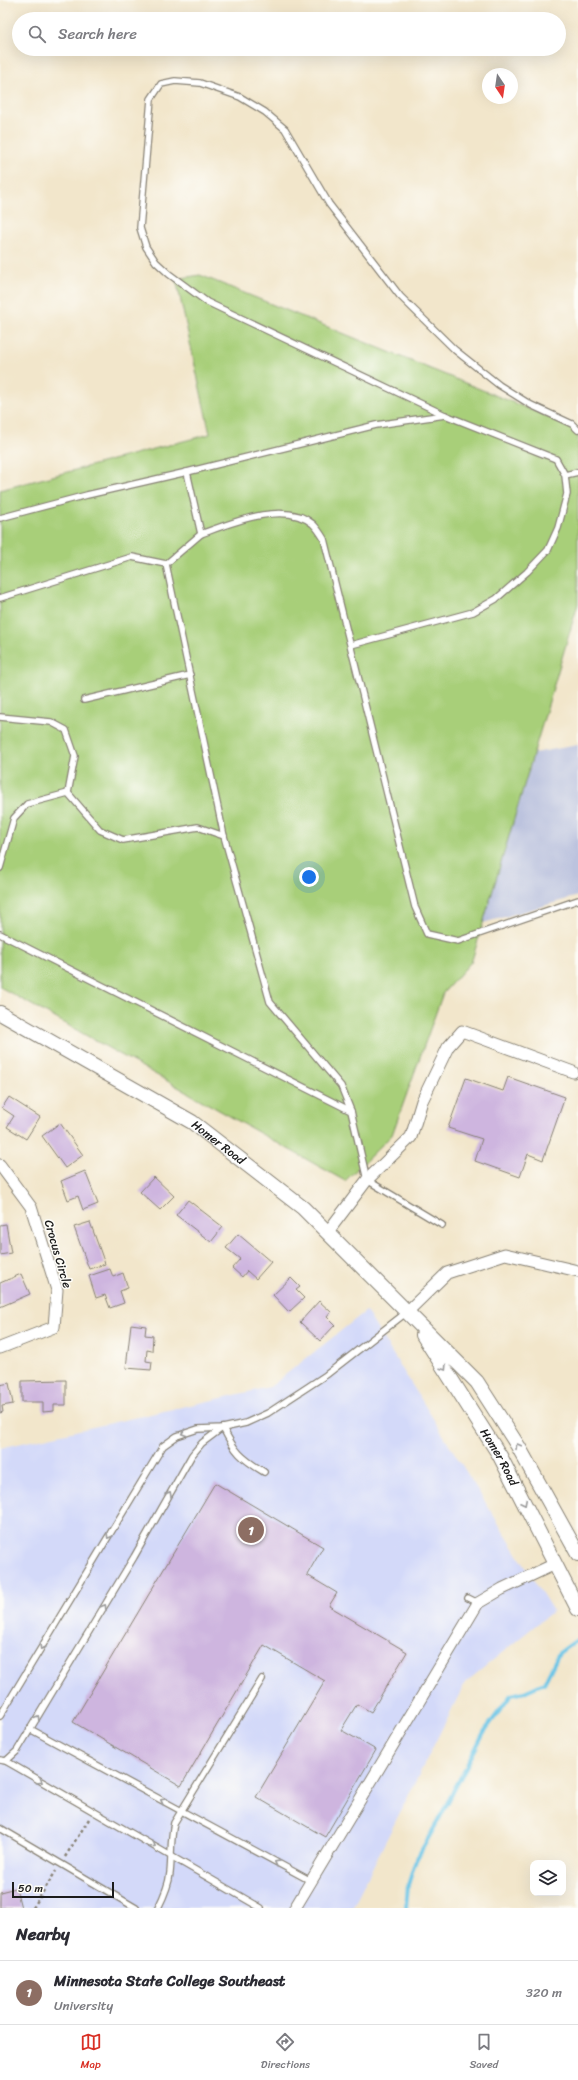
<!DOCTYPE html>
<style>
:root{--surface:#fff;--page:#f7f7f7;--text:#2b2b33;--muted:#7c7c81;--line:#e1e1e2;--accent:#d93025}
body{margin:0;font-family:Sriracha,sans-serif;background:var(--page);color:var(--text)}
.controls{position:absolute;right:12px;bottom:12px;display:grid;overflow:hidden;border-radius:8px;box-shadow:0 4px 16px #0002}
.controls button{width:36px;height:36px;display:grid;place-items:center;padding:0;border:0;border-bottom:1px solid var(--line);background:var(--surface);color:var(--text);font:20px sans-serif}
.compass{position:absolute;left:482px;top:68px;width:36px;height:36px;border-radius:50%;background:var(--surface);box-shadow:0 4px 16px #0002;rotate:167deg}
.scale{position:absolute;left:12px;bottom:10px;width:102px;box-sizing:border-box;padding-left:4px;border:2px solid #1c1c1c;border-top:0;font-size:11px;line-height:14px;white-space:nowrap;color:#1c1c1c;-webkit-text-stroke:3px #fdfcf7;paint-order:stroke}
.you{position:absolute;left:309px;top:877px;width:14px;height:14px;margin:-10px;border:3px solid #fff;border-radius:50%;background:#1a73e8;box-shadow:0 0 0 6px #1a73e833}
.badge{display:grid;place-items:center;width:26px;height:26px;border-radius:50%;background:var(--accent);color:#fff;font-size:13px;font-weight:700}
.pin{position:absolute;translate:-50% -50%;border:2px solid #fff;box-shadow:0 1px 4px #0006}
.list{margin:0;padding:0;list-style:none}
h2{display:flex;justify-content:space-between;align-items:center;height:52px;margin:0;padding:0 16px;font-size:17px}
h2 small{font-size:13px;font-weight:400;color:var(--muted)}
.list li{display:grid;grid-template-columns:26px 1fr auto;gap:12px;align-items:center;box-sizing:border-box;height:64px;padding:0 16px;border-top:1px solid var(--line)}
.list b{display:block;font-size:15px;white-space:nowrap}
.list p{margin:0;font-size:13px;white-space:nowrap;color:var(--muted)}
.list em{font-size:13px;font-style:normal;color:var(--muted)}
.icon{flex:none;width:22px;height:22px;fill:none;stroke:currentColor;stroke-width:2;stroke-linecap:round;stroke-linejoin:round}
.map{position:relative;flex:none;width:578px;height:1908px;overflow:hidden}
.search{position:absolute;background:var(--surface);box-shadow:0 4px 16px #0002;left:12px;right:12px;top:12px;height:44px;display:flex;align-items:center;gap:10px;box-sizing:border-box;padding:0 14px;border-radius:22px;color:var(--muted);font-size:15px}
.sheet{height:116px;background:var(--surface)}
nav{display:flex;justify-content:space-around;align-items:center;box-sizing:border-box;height:56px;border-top:1px solid var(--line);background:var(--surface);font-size:11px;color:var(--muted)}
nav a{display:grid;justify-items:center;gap:2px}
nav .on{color:var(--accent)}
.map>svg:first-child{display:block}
</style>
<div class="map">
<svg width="578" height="1908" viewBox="0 0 578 1908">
<rect width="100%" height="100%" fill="#fdfcf7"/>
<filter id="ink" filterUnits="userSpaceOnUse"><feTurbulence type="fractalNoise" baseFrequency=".025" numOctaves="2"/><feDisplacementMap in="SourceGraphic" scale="8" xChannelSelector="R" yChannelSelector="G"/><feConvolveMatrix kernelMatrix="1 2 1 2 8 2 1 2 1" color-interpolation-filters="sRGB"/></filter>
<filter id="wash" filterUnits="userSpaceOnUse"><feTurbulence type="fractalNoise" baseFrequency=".012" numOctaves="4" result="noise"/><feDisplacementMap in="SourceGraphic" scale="16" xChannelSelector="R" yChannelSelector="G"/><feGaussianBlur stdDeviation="0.9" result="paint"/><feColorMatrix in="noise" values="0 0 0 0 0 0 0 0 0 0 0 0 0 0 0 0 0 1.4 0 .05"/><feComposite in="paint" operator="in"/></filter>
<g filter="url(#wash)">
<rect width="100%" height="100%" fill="#f2e6cb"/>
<!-- built -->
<polygon fill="#d3d9f9" points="366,1311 553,1611 465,1683 352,1908 0,1908 0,1448 270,1387"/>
<!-- industrial -->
<polygon fill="#bcc3de" points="578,745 578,896 483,923 534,753"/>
<!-- green -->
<polygon fill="#a8cf79" stroke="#62764a" points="200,275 578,429 578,604 473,957 471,962 443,993 392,1135 345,1181 0,987 0,490 210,434 176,279"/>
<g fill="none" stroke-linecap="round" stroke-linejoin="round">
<!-- stream -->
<polyline stroke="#68c4e6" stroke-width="4" points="406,1908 408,1885 416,1860 438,1821 484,1732 511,1695 524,1692 544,1683 559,1653 578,1639"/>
</g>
<g id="blocks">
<!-- building -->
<g fill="#ceb5df">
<polygon points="508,1077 565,1097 543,1160 528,1154 520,1177 475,1161 482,1139 448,1128 466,1078 503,1091"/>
<polygon points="9,1097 40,1117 26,1139 7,1127 14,1116 2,1108"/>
<polygon points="60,1123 83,1155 65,1168 42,1136"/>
<polygon points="85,1171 98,1204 83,1210 78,1196 68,1200 61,1181"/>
<polygon points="154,1177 174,1196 160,1210 140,1192"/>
<polygon points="188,1200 223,1227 211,1242 176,1215"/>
<polygon points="90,1222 105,1264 89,1269 74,1227"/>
<polygon points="6,1224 11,1253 0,1255 0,1225"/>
<polygon points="238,1234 271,1262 256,1279 247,1271 242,1277 232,1268 240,1259 226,1248"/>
<polygon points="110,1269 113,1277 123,1273 128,1288 120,1291 124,1303 110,1308 105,1295 96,1298 89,1276"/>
<polygon points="21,1274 30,1294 0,1307 0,1283"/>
<polygon points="291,1278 300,1287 296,1290 304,1298 289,1312 273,1295"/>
<polygon points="319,1301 331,1312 327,1317 335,1325 320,1341 300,1322"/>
<polygon points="131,1324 146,1326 145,1335 153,1336 152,1351 147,1350 146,1361 152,1362 151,1370 126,1368"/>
<polygon points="66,1380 66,1405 54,1405 54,1411 43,1412 43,1402 22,1402 22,1381"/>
<polygon points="9,1383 13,1404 2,1406 3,1412 0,1413 0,1385"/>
<polygon points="215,1483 323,1547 307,1575 337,1593 329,1606 407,1652 371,1712 357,1704 341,1730 376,1750 325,1837 256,1797 325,1681 264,1645 181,1786 73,1722"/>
<polygon points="16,1888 21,1908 0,1908 0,1892"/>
</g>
</g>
</g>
<g filter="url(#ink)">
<use href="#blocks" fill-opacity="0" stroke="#878174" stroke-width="1"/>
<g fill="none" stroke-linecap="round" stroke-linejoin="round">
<!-- service casing -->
<g stroke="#878174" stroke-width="8">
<g id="service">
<polyline points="187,472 376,425 445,415"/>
<polyline points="565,475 578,472"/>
<path d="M0,518L87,495L187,472L201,534C231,523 285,500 313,524C317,528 321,534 324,539L415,907L427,934L458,941L578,900"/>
<polyline points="201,534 166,564 224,836 270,1002 341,1086 351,1111"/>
<polyline points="0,598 132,557 166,564"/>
<polyline points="351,645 473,612 496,599 527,572 548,550 558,528 567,494 565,475 556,459 445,415 207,302 169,274 156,262 146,247 140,228 151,99 161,84 175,81 200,83 240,97 265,112 285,129 329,204 400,296 455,350 499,385 531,405 572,424 578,430"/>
<polyline points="84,700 190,675"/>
<polyline points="0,717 51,722 66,730 75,756 68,793 100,830 123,840 198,827 224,836"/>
<polyline points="0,868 14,818 27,804 68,793"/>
<polyline points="0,934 351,1111 367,1180 442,1225"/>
<path d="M223,1428C235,1452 241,1458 264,1472"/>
<polyline points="468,1598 478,1603"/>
<polyline points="0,1716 163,1446 177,1436 198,1429 223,1428 246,1423 268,1413 326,1375 407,1312"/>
<polyline points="30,1729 311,1881"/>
<polyline points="0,1760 6,1761 261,1908"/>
<polyline points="6,1761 17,1751 50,1696 134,1557 192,1455 202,1443 222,1428"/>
<polyline points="0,1828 136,1908"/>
<path d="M158,1908C163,1898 169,1885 170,1873C172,1855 170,1841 174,1823L262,1679"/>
</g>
</g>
<!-- minor casing -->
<g stroke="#878174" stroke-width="13">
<g id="minor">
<polyline points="0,1165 31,1207 57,1290 54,1327 0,1348"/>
<polyline points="327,1233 367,1180 411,1137 422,1101 448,1047 462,1031 573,1072"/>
<polyline points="407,1312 447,1273 505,1254 578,1271"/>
<polyline points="295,1908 478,1603 502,1589 555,1564"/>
</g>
</g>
<!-- tertiary casing -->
<g stroke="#878174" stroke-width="16">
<g id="tertiary">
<path id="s1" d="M0,1013L192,1122L303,1208L477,1382L518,1446L578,1554"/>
<path id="s2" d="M423,1335L500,1456L578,1609"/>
</g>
</g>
<!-- path -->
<g stroke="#878174" stroke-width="2.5" stroke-dasharray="3 3" stroke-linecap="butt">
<polyline points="65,1857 89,1819"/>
<polyline points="33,1908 56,1871"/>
</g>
<!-- service -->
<use href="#service" stroke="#fff" stroke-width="5.5"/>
<!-- minor -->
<use href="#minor" stroke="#fff" stroke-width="11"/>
<!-- tertiary -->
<use href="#tertiary" stroke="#fff" stroke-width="14"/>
</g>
<!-- one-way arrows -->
<defs><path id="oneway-chevron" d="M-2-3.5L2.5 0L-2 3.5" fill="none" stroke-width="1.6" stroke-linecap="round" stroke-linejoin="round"/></defs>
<g stroke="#999">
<use href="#oneway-chevron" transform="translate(444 1368) rotate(57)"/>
<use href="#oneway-chevron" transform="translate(184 1433) rotate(162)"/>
<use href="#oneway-chevron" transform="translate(518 1446) rotate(-121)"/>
<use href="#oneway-chevron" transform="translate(169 1494) rotate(-61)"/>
<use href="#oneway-chevron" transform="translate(524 1503) rotate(63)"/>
<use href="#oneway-chevron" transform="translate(109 1536) rotate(121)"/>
<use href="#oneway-chevron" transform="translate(104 1607) rotate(-59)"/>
<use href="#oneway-chevron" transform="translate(42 1647) rotate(121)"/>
<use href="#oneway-chevron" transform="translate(37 1718) rotate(-59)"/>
<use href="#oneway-chevron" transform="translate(40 1781) rotate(30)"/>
<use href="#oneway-chevron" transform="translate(163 1801) rotate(-152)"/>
<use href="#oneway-chevron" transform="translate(153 1845) rotate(30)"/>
<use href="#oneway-chevron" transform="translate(277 1863) rotate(-152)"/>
</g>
</g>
<g text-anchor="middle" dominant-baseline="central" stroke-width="3" stroke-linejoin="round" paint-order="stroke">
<!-- street labels -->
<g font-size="12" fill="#1c1c1c" stroke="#fdfcf7">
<text stroke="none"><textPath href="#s1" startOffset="254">Homer Road</textPath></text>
<text transform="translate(58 1254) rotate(74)">Crocus Circle</text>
<text stroke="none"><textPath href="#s2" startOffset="144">Homer Road</textPath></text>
</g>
</g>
</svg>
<div class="controls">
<button><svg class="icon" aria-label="layers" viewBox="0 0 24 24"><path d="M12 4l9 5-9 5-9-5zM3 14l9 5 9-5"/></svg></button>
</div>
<svg class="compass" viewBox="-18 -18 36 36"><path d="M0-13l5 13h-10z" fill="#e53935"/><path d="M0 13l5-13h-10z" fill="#7c7c81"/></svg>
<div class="scale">50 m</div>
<div class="you"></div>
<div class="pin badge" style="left:251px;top:1530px;background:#8d6e63">1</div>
<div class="search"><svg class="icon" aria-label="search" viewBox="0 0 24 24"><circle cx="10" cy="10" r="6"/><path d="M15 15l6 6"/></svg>Search here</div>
</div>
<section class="sheet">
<h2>Nearby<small></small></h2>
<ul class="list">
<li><span class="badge" style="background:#8d6e63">1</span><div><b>Minnesota State College Southeast</b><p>University</p></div><em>320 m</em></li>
</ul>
</section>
<nav>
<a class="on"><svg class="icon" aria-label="map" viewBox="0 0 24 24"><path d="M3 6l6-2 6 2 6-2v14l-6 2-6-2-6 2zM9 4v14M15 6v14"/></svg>Map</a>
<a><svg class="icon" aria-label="directions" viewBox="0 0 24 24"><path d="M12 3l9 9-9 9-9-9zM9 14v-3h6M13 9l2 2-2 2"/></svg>Directions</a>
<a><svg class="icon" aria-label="saved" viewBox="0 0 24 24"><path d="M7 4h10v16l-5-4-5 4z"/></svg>Saved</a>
</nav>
